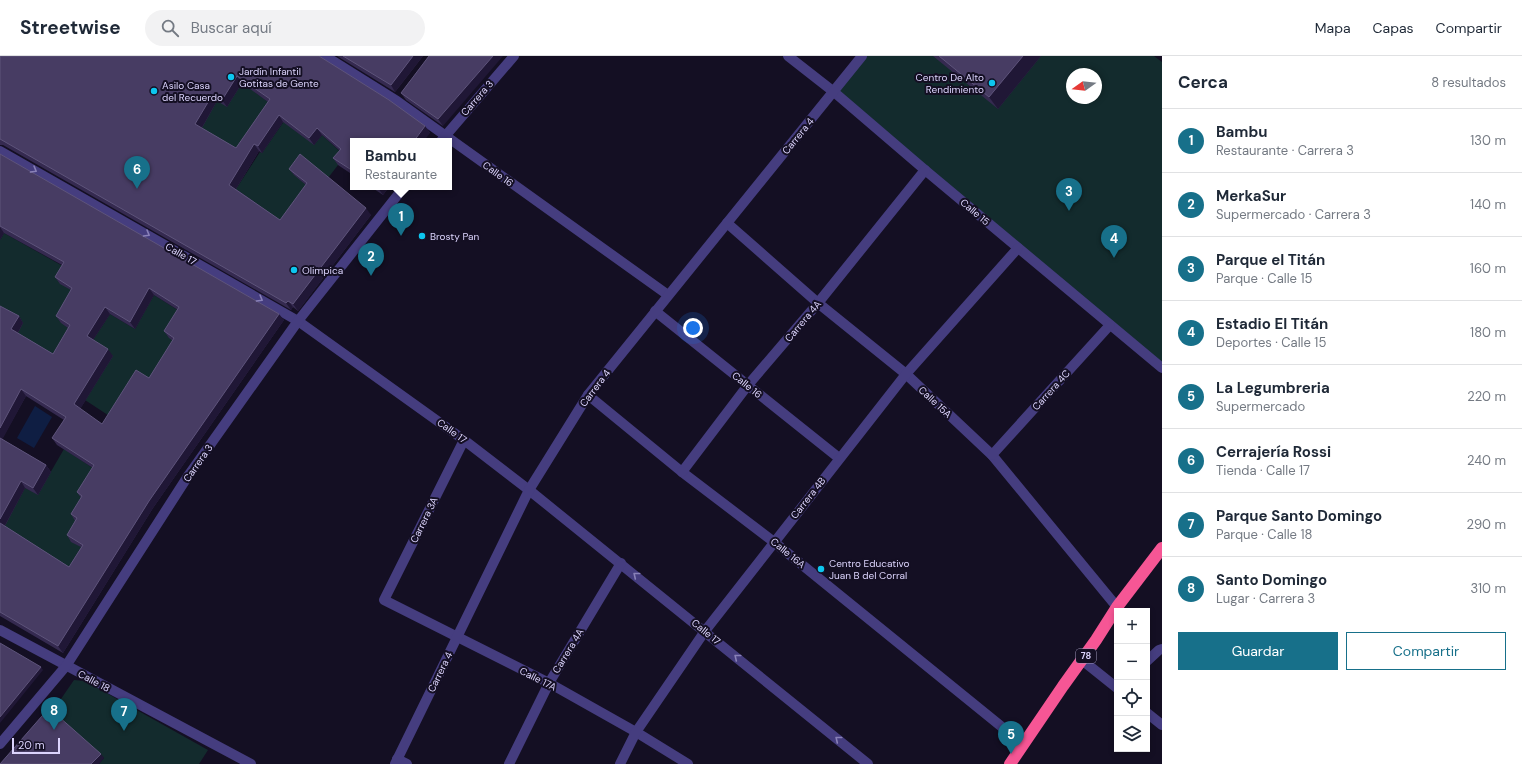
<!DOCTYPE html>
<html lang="es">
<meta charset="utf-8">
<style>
:root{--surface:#fff;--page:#f2f2f3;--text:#1f2937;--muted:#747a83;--line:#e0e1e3;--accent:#17708a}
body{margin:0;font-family:"DM Sans",sans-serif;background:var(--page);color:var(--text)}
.controls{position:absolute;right:12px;bottom:12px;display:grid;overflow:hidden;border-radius:0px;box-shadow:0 2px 6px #0003}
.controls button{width:36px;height:36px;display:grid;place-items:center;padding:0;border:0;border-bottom:1px solid var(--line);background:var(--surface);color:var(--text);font:20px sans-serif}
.compass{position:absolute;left:1066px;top:12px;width:36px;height:36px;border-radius:50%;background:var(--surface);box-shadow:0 2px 6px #0003;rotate:255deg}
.scale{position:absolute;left:12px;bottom:10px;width:48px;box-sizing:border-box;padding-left:4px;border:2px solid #dcd4fd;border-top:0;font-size:11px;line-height:14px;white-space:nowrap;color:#dcd4fd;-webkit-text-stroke:3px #140f23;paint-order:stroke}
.you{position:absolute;left:693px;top:272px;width:14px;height:14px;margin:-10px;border:3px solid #fff;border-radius:50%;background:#1a73e8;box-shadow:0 0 0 6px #1a73e833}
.badge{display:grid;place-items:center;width:26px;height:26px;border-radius:50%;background:var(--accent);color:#fff;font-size:13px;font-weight:700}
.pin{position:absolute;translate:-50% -33px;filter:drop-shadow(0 1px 2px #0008)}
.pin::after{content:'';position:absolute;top:21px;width:14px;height:12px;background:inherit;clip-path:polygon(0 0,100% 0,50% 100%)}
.popup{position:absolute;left:350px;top:82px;width:102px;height:52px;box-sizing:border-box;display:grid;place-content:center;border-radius:0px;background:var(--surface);filter:drop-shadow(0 1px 3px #0005);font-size:13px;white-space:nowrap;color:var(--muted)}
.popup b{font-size:15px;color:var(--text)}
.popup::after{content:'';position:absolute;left:50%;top:100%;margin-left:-8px;border:8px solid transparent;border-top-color:var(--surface)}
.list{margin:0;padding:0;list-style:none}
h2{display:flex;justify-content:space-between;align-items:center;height:52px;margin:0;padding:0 16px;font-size:17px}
h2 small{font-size:13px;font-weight:400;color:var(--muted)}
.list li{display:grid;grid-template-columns:26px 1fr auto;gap:12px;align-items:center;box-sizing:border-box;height:64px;padding:0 16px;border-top:1px solid var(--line)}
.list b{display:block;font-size:15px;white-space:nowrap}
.list p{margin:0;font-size:13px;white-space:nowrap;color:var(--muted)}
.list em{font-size:13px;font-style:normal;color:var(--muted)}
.actions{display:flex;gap:8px;padding:12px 16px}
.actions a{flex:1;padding:9px 0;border:1px solid var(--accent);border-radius:0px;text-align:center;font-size:14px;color:var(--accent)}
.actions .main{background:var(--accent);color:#fff}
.icon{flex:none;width:22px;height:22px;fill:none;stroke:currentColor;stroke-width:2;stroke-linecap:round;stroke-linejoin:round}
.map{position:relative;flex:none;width:1162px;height:708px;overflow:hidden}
header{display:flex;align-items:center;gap:24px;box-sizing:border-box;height:56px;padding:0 20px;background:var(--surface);border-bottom:1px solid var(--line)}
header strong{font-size:19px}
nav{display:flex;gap:22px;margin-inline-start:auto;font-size:14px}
.search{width:280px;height:36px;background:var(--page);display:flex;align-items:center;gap:10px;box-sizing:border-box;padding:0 14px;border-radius:22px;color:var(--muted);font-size:15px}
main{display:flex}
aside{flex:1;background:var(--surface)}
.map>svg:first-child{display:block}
</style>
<header>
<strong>Streetwise</strong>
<div class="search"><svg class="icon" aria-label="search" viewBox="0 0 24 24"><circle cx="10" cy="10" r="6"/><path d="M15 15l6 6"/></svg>Buscar aquí</div>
<nav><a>Mapa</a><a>Capas</a><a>Compartir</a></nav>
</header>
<main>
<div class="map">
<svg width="1162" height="708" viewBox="0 0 1162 708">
<rect width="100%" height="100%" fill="#140f23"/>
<!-- green -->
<g fill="#132b2d" fill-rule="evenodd">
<path d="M860,0H1154L1162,6V312L834,36ZM1072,18H1096V42H1072Z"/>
<polygon points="249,16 256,37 274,50 241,100 167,60 200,50"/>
<polygon points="289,58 314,89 322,79 345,100 328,122 312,134 285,171 234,136 260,96 262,97"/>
<polygon points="4,177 68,213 77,238 75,276 58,305 16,280 0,254 0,184"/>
<polygon points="154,239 184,258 188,296 114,363 85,344 91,287 110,258 135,273"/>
<polygon points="64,393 99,416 88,495 74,517 3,473 25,432 38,438"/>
<polygon points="74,624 85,625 208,694 199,708 99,708 104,702 52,656"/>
</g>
<!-- water -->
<polygon fill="#0f1e43" points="35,350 52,361 34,392 17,382"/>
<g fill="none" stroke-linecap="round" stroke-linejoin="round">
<!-- minor -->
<g stroke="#453d7f" stroke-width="10">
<polyline points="325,0 397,45 668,239"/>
<polyline points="788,0 834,36 925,114 1162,312"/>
<polyline points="441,85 514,0"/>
<polyline points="0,95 298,265 464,384 529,434 868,708"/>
<polyline points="727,167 818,247 906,318 992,399 1117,551"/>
<polyline points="655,255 839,402"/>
<polyline points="588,339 682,416 774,486 1023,688"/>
<polyline points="464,384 384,544 549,627 636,676 688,708"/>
<polyline points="992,399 1110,269"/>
<polyline points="682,416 748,329 818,247 925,114"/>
<polyline points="0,574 251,708"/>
<polyline points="1082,604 1117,632"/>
<polyline points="1147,605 1159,594 1162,593"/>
<polyline points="1147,657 1162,669"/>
<polyline points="0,688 66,610 188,420 298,265 404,131"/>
<polyline points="397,703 407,708"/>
<polyline points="395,708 529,434 588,339 862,0"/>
<polyline points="509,708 549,627 621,507"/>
<polyline points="620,708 636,676 705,575 906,318 1018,192"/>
</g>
<!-- highway -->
<polyline stroke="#f65695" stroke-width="12" points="1010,708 1063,630 1096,584 1117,551 1162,492"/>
</g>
<!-- wall -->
<g fill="#352a50" fill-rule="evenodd">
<path d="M0,0H319L425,70L430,77L353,85V119L338,109L333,102L340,95L322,79L314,89L283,66L262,97L259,95L236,133L280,164L306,129L294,119L289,113L371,159L298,255L293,251L291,254L3,89H0ZM242,27L268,46L236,92L202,72L217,45L227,51Z"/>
<polygon points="337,0 423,0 395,36"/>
<polygon points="429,0 443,70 406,44 401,37"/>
<polygon points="933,0 1041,0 998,53"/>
<path d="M0,98L284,264L153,452L63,597L0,560V250L19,260L23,267L18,277L53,298L68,272L61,267L56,260L71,234L60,228L55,221L62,209L4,177L0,184ZM154,239L178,254L164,275L169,282L173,285L149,322L102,368L80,353L113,300L93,284L110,258L135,273ZM26,340L64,364L52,382L57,389L93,412L77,436L81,442L71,458L75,465L67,479L71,486L81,491L69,511L5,470L25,432L38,439L51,416L46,409L2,383Z"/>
<polygon points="371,131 389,131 383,139"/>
</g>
<!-- shaded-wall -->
<g fill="#201736">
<polygon points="413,0 423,0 395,36 391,29"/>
<polygon points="493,0 503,0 443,70 438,63"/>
<polygon points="1023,0 1041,0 998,53 989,41"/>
<polygon points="237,20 242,27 227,51 222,44"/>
<polygon points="213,38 217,45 200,75 195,68"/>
<polygon points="279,59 283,66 262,97 258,90"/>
<polygon points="425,70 430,77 424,85 414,85"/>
<polygon points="317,72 322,79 314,89 309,82"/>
<polygon points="254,88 259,95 234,136 229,129"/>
<polygon points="379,131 389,131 383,139 378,132"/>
<polygon points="366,152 371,159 298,255 293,248"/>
<polygon points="0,171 4,177 0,184"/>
<polygon points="149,232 154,239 135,273 130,266"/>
<polygon points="288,245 293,251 291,254 286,247"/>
<polygon points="105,251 110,258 91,287 87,280"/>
<polygon points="279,258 284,264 153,452 63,597 58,590 149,445"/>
<polygon points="19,260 23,267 16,280 11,273"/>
<polygon points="108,293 113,300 79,355 74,348"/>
<polygon points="21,333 26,340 1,386 0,386 0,372"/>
<polygon points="46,409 51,416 38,439 33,432"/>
<polygon points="21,425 25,432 3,473 0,468 0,463"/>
<polygon points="41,611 43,614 0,667 0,661"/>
<polygon points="101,698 104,702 99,708 91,708"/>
</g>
<!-- building -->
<g fill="#473c63" stroke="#5e547b" fill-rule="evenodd">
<path d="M0,0H319L389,44L425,70L414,85H353V115L333,102L341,93L317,72L309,82L279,59L258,90L254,88L229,129L280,164L307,127L289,113L300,98L366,152L293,248L288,245L286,247L0,83ZM237,20L270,43L236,92L195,68L213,38L222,44Z"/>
<polygon points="343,0 413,0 391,29"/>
<polygon points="429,0 493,0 438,63 401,37"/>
<polygon points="939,0 1023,0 989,41"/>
<path d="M0,98L279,258L149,445L58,590L0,556V467L69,511L83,489L67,479L77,462L71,458L82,440L77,436L94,409L52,382L66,361L21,333L0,372V250L19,260L11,273L53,298L70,269L56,260L72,232L55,221L64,206L0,170ZM149,232L179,251L164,275L174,282L149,322L136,314L102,368L74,348L108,293L87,280L105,251L130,266Z"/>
<polygon points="0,382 46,409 33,432 21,425 0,463"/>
<polygon points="0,587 41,611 0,661"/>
<polygon points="49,652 101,698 91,708 0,708"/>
</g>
<!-- one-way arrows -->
<defs><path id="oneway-chevron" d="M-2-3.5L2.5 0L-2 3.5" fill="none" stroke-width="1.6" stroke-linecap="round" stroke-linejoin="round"/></defs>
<g stroke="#8981b8">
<use href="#oneway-chevron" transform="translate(34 114) rotate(30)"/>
<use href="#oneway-chevron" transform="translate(147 178) rotate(30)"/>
<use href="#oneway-chevron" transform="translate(260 243) rotate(30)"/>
<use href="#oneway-chevron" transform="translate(636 519) rotate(-141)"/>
<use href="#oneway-chevron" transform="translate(737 601) rotate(-141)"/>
<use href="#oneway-chevron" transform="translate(838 683) rotate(-141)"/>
</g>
<!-- markers -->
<g fill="#0dc6ef" stroke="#140f23" stroke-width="1.5">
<circle cx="231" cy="21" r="4"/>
<circle cx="992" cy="27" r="4"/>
<circle cx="154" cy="35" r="4"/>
<circle cx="422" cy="180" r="4"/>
<circle cx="294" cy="214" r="4"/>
<circle cx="821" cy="513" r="4"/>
</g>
<g text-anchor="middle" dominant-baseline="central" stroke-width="4" stroke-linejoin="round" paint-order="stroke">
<!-- shield labels -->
<rect fill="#140f23" stroke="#a099bc" stroke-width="1" x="1076" y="593" width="20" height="14" rx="3"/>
<g font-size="9" font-weight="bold" fill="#dcd4fd">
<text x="1086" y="600">78</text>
</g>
<!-- poi labels -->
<g font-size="10" fill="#dcd4fd" stroke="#140f23" text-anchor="start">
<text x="239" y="15">Jardín Infantil<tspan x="239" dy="12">Gotitas de Gente</tspan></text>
<text x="984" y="21" text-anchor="end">Centro De Alto<tspan x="984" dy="12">Rendimiento</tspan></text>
<text x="162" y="29">Asilo Casa<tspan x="162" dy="12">del Recuerdo</tspan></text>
<text x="430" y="180">Brosty Pan</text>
<text x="302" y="214">Olimpica</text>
<text x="829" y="507">Centro Educativo<tspan x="829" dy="12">Juan B del Corral</tspan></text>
</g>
<!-- street labels -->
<g font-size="10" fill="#dcd4fd" stroke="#140f23">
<text transform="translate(477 42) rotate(-49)">Carrera 3</text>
<text transform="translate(798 80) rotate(-51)">Carrera 4</text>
<text transform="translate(498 118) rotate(36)">Calle 16</text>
<text transform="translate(975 156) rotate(40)">Calle 15</text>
<text transform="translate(181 198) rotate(30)">Calle 17</text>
<text transform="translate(803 265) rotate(-50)">Carrera 4A</text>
<text transform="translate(747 329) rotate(39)">Calle 16</text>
<text transform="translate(595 332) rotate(-53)">Carrera 4</text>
<text transform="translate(1051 334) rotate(-48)">Carrera 4C</text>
<text transform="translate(935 346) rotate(43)">Calle 15A</text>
<text transform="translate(452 375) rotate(36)">Calle 17</text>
<text transform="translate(198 407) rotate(-55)">Carrera 3</text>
<text transform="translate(808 442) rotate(-52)">Carrera 4B</text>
<text transform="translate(424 464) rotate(-64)">Carrera 3A</text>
<text transform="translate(788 497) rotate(39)">Calle 16A</text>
<text transform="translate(706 576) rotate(39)">Calle 17</text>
<text transform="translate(568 595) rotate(-59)">Carrera 4A</text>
<text transform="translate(440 616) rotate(-64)">Carrera 4</text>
<text transform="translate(538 623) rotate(27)">Calle 17A</text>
<text transform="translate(94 625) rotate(28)">Calle 18</text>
</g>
</g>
</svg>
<div class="controls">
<button>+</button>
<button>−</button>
<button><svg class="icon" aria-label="locate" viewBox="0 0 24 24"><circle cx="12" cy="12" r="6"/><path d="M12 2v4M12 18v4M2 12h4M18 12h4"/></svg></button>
<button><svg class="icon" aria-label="layers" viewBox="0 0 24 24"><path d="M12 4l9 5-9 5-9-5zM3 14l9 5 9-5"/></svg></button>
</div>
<svg class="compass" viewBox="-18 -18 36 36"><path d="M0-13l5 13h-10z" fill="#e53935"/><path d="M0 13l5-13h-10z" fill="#747a83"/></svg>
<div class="scale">20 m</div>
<div class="you"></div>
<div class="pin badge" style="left:401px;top:180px">1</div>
<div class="popup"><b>Bambu</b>Restaurante</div>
<div class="pin badge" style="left:371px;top:220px">2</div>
<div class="pin badge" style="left:1069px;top:155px">3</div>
<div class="pin badge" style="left:1114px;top:202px">4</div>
<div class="pin badge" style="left:1011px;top:698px">5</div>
<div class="pin badge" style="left:137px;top:133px">6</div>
<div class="pin badge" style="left:124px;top:675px">7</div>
<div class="pin badge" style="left:54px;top:674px">8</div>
</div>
<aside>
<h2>Cerca<small>8 resultados</small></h2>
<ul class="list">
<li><span class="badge">1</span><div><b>Bambu</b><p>Restaurante · Carrera 3</p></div><em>130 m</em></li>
<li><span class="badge">2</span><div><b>MerkaSur</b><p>Supermercado · Carrera 3</p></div><em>140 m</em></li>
<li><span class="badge">3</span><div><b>Parque el Titán</b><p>Parque · Calle 15</p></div><em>160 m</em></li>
<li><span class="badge">4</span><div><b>Estadio El Titán</b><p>Deportes · Calle 15</p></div><em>180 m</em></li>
<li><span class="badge">5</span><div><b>La Legumbreria</b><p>Supermercado</p></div><em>220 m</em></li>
<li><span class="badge">6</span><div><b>Cerrajería Rossi</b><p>Tienda · Calle 17</p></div><em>240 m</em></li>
<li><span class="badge">7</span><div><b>Parque Santo Domingo</b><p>Parque · Calle 18</p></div><em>290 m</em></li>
<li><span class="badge">8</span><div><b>Santo Domingo</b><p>Lugar · Carrera 3</p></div><em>310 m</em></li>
</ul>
<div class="actions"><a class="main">Guardar</a><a>Compartir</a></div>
</aside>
</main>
